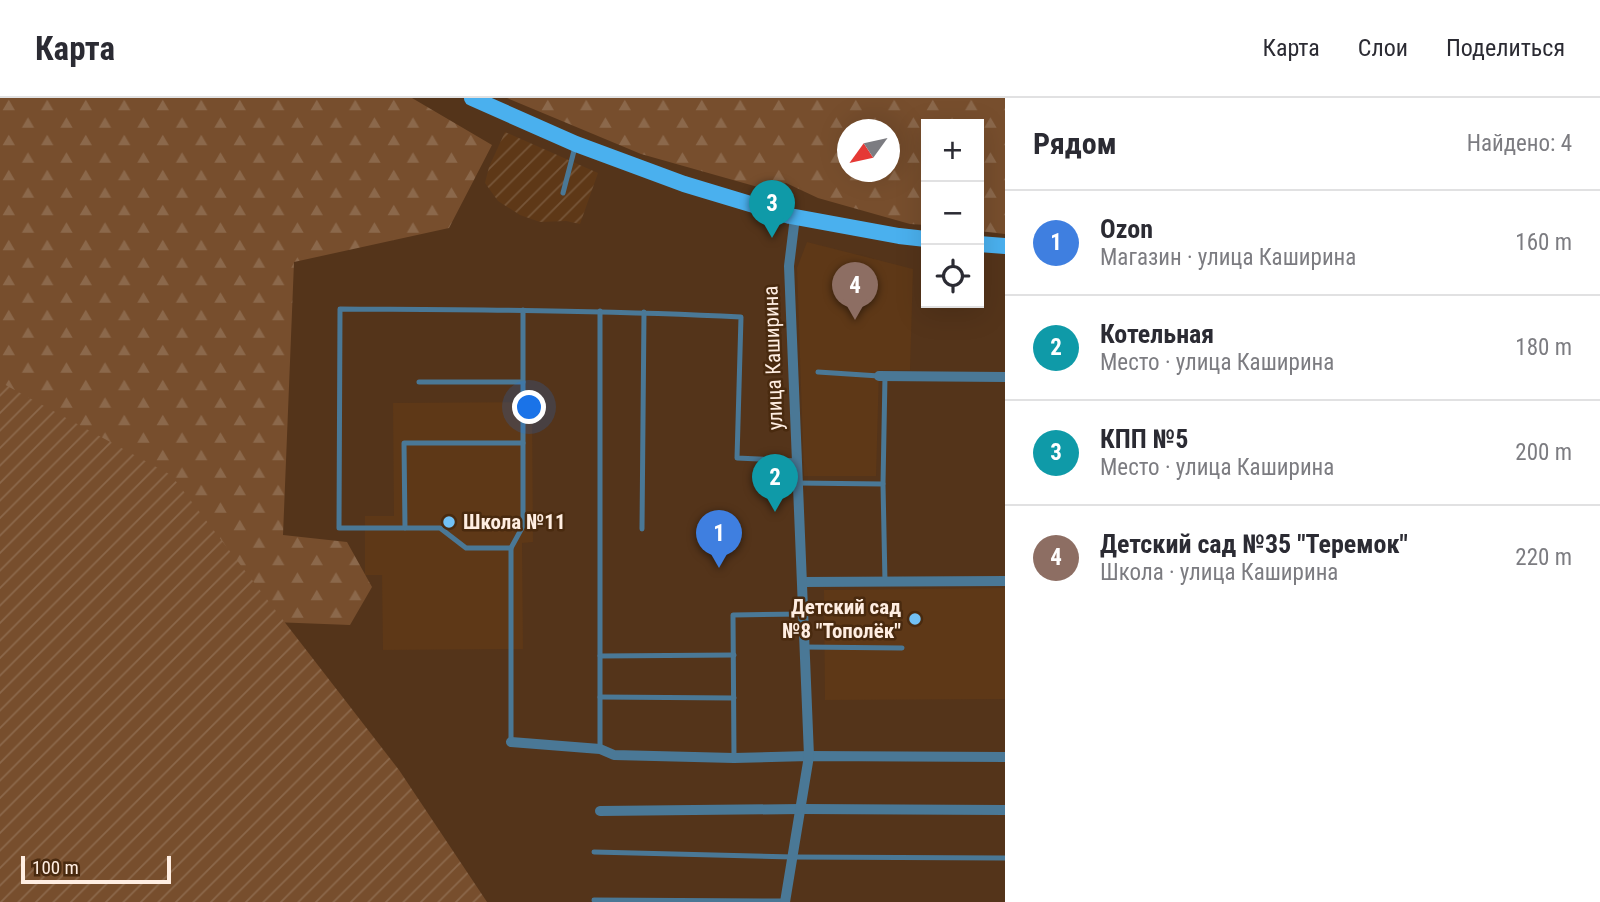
<!DOCTYPE html>
<html lang="ru">
<meta charset="utf-8">
<style>
:root{--surface:#fff;--page:#f7f7f7;--text:#2b2b33;--muted:#7c7c81;--line:#e1e1e2;--accent:#4b6e8a}
body{margin:0;font-family:"Roboto Condensed",sans-serif;background:var(--page);color:var(--text)}
.controls{position:absolute;right:21px;top:21px;display:grid;overflow:hidden;border-radius:0px;box-shadow:0 7px 28px #0002}
.controls button{width:63px;height:63px;display:grid;place-items:center;padding:0;border:0;border-bottom:2px solid var(--line);background:var(--surface);color:var(--text);font:35px sans-serif}
.compass{position:absolute;left:837px;top:21px;width:63px;height:63px;border-radius:50%;background:var(--surface);box-shadow:0 7px 28px #0002;rotate:237deg}
.scale{position:absolute;left:21px;bottom:18px;width:150px;box-sizing:border-box;padding-left:7px;border:4px solid #ffeee2;border-top:0;font-size:19px;line-height:24px;white-space:nowrap;color:#ffeee2;-webkit-text-stroke:5px #492a0f;paint-order:stroke}
.you{position:absolute;left:530px;top:310px;width:24px;height:24px;margin:-18px;border:5px solid #fff;border-radius:50%;background:#1a73e8;box-shadow:0 0 0 10px #1a73e833}
.badge{display:grid;place-items:center;width:46px;height:46px;border-radius:50%;background:var(--accent);color:#fff;font-size:23px;font-weight:700}
.pin{position:absolute;translate:-50% -58px;filter:drop-shadow(0 2px 4px #0008)}
.pin::after{content:'';position:absolute;top:37px;width:24px;height:21px;background:inherit;clip-path:polygon(0 0,100% 0,50% 100%)}
.list{margin:0;padding:0;list-style:none}
h2{display:flex;justify-content:space-between;align-items:center;height:91px;margin:0;padding:0 28px;font-size:30px}
h2 small{font-size:23px;font-weight:400;color:var(--muted)}
.list li{display:grid;grid-template-columns:46px 1fr auto;gap:21px;align-items:center;box-sizing:border-box;height:105px;padding:0 28px;border-top:2px solid var(--line)}
.list b{display:block;font-size:26px;white-space:nowrap}
.list p{margin:0;font-size:23px;white-space:nowrap;color:var(--muted)}
.list em{font-size:23px;font-style:normal;color:var(--muted)}
.icon{flex:none;width:38px;height:38px;fill:none;stroke:currentColor;stroke-width:2;stroke-linecap:round;stroke-linejoin:round}
.map{position:relative;flex:none;width:1005px;height:804px;overflow:hidden}
header{display:flex;align-items:center;gap:42px;box-sizing:border-box;height:98px;padding:0 35px;background:var(--surface);border-bottom:2px solid var(--line)}
header strong{font-size:33px}
nav{display:flex;gap:38px;margin-inline-start:auto;font-size:24px}
main{display:flex}
aside{flex:1;background:var(--surface)}
.map>svg:first-child{display:block}
.built{fill:#5e3817}
.industrial{fill:url(#industrial-furrows)}
.forest{fill:url(#forest-firs);fill-rule:evenodd}
.garden{fill:url(#garden-furrows)}
.lines{fill:none;stroke-linecap:round;stroke-linejoin:round}
.service{stroke:#4a7896;stroke-width:5}
.minor{stroke:#4a7896;stroke-width:10}
.primary{stroke:#4ab0ee;stroke-width:16}
.poi-dot{fill:#72c1f5;stroke:#492a0f;stroke-width:2.5}
.labels{text-anchor:middle;stroke-width:5;stroke-linejoin:round;paint-order:stroke}
.street-label{font-size:21px;fill:#ffeee2;stroke:#492a0f}
.poi-label{font-size:21px;font-weight:bold;fill:#ffeee2;stroke:#492a0f;text-anchor:start}
</style>
<header>
<strong>Карта</strong>
<nav><a>Карта</a><a>Слои</a><a>Поделиться</a></nav>
</header>
<main>
<div class="map">
<svg width="1005" height="804" viewBox="0 0 1005 804">
<defs>
<pattern id="industrial-furrows" width="10" height="10" patternUnits="userSpaceOnUse" patternTransform="scale(1.75)"><rect width="10" height="10" fill="#5e3817"/><path d="M-1 1l2-2M0 10L10 0M9 11l2-2" fill="none" stroke="#765538"/></pattern>
<pattern id="forest-firs" width="22" height="20" patternUnits="userSpaceOnUse" patternTransform="scale(1.75)"><rect width="22" height="20" fill="#774e2d"/><path d="M5 1l3.5 6h-7zM16 11l3.5 6h-7z" fill="#8b684b"/></pattern>
<pattern id="garden-furrows" width="10" height="10" patternUnits="userSpaceOnUse" patternTransform="scale(1.75)"><rect width="10" height="10" fill="#774e2d"/><path d="M-1 1l2-2M0 10L10 0M9 11l2-2" fill="none" stroke="#8b684b"/></pattern>
</defs>
<rect width="100%" height="100%" fill="#54341a"/>
<g class="built">
<polygon points="807,144 913,171 910,272 879,272 876,378 804,378 797,170"/>
<polygon points="532,304 533,444 522,445 523,551 383,552 382,477 365,477 365,418 394,418 393,305"/>
<polygon points="1005,490 1005,601 825,602 824,492"/>
</g>
<polygon class="industrial" points="505,34 598,75 580,126 566,123 540,124 520,117 498,103 485,85 489,69"/>
<g class="forest">
<polygon points="0,0 412,0 492,47 449,130 294,164 283,437 347,444 372,489 350,527 249,523 0,324"/>
<path d="M507 0H1005V136L979 133V26H926V127L910 126 818 100 786 85 765 91 641 56ZM848 32H890V74H848Z"/>
</g>
<polygon class="garden" points="0,284 171,377 399,672 487,804 0,804"/>
<g class="lines">
<g class="service">
<polyline points="563,95 575,49"/>
<polyline points="600,213 600,651"/>
<polyline points="818,274 879,278"/>
<polyline points="885,278 883,386 885,484"/>
<polyline points="419,284 523,284 523,212"/>
<polyline points="797,385 883,386"/>
<polyline points="405,430 404,345 523,345"/>
<polyline points="642,431 644,214"/>
<path d="M511 450H466L440 430H339L340 211C474 212 607 212 741 219L737 360 797 363"/>
<polyline points="804,549 902,550"/>
<polyline points="600,558 734,557"/>
<polyline points="600,599 734,600"/>
<polyline points="511,644 511,450 523,428 523,284"/>
<polyline points="734,660 733,517 803,516"/>
<polyline points="594,754 793,759 1005,760"/>
<polyline points="594,802 785,803"/>
</g>
<g class="minor">
<polyline points="879,278 1005,279"/>
<polyline points="802,484 1005,483"/>
<polyline points="511,644 600,651 614,657 734,660 809,658 1005,659"/>
<polyline points="600,713 801,711 1005,712"/>
<polyline points="785,804 809,658 789,168 795,119"/>
</g>
<g class="primary">
<polyline points="472,0 576,46 684,86 790,118 899,138 926,141"/>
<polyline points="979,146 1005,148"/>
</g>
</g>
<g class="poi-dot">
<circle cx="449" cy="424" r="7"/>
<circle cx="915" cy="521" r="7"/>
</g>
<g class="labels">
<g class="street-label">
<text transform="translate(773 260) rotate(-92)" y="7">улица Каширина</text>
</g>
<g class="poi-label">
<text x="463" y="431">Школа №11</text>
<text x="901" y="516" text-anchor="end">Детский сад<tspan x="901" dy="24">№8 "Тополёк"</tspan></text>
</g>
</g>
</svg>
<div class="controls">
<button>+</button>
<button>−</button>
<button><svg class="icon" aria-label="locate" viewBox="0 0 24 24"><circle cx="12" cy="12" r="6"/><path d="M12 2v4M12 18v4M2 12h4M18 12h4"/></svg></button>
</div>
<svg class="compass" viewBox="-18 -18 36 36"><path d="M0-13l5 13h-10z" fill="#e53935"/><path d="M0 13l5-13h-10z" fill="#7c7c81"/></svg>
<div class="scale">100 m</div>
<div class="you"></div>
<div class="pin badge" style="left:719px;top:470px;background:#3f7fe0">1</div>
<div class="pin badge" style="left:775px;top:414px;background:#0f9aa8">2</div>
<div class="pin badge" style="left:772px;top:140px;background:#0f9aa8">3</div>
<div class="pin badge" style="left:855px;top:222px;background:#8d6e63">4</div>
</div>
<aside>
<h2>Рядом<small>Найдено: 4</small></h2>
<ul class="list">
<li><span class="badge" style="background:#3f7fe0">1</span><div><b>Ozon</b><p>Магазин · улица Каширина</p></div><em>160 m</em></li>
<li><span class="badge" style="background:#0f9aa8">2</span><div><b>Котельная</b><p>Место · улица Каширина</p></div><em>180 m</em></li>
<li><span class="badge" style="background:#0f9aa8">3</span><div><b>КПП №5</b><p>Место · улица Каширина</p></div><em>200 m</em></li>
<li><span class="badge" style="background:#8d6e63">4</span><div><b>Детский сад №35 &quot;Теремок&quot;</b><p>Школа · улица Каширина</p></div><em>220 m</em></li>
</ul>
</aside>
</main>
